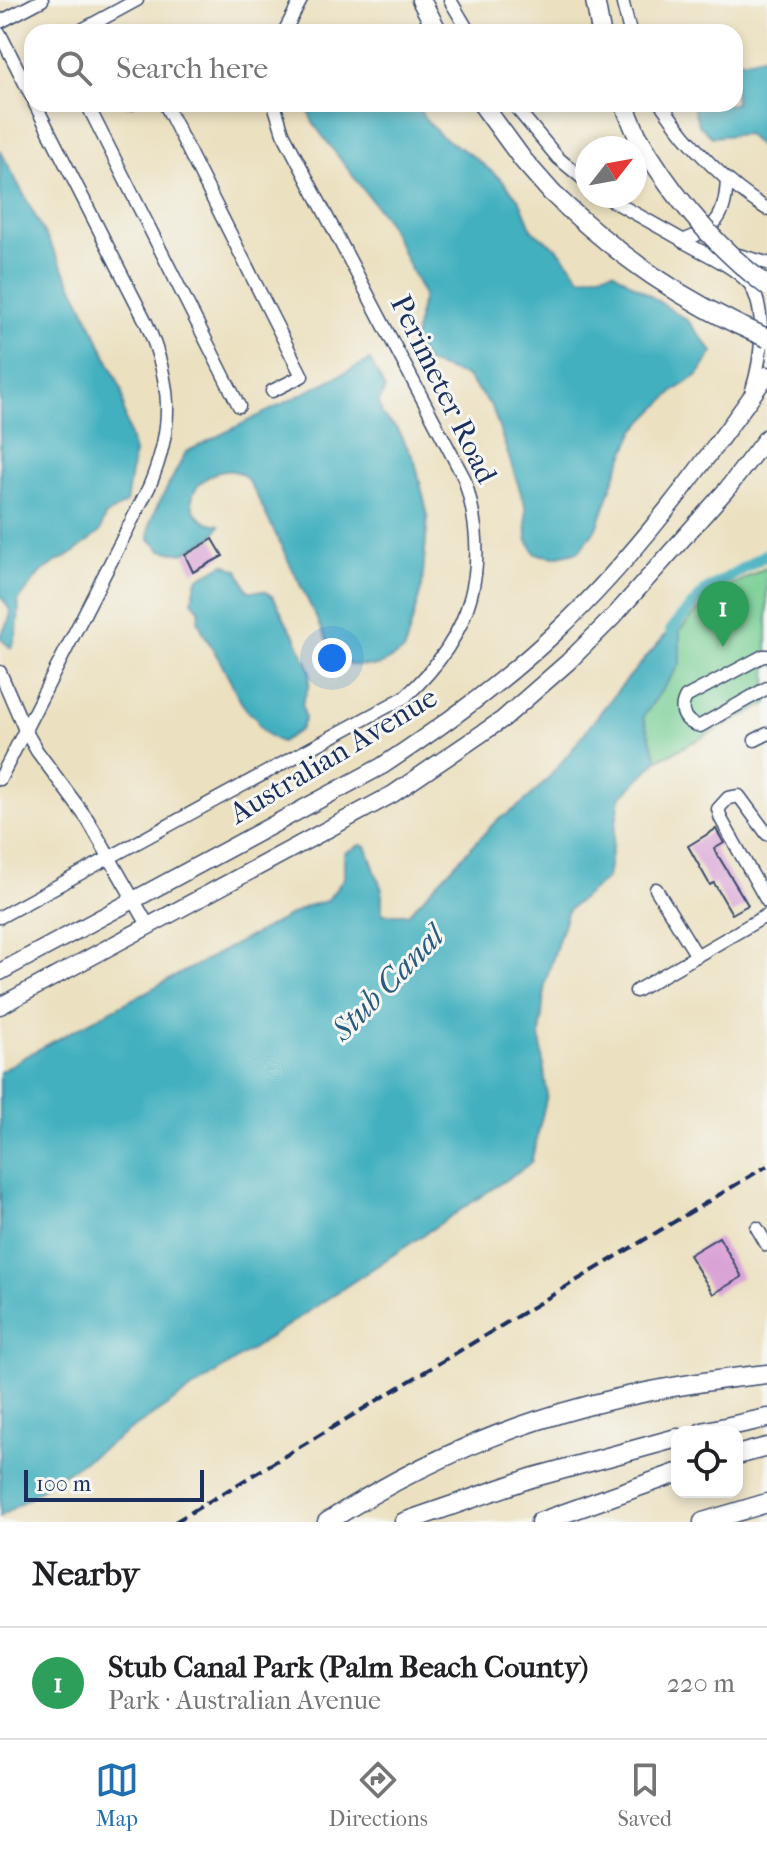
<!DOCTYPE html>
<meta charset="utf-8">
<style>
:root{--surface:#fff;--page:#f2f2f2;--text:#202124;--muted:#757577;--line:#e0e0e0;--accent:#1f6fb2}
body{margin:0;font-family:"IM FELL French Canon",serif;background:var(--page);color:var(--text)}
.controls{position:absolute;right:24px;bottom:24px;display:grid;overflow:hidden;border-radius:16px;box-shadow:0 4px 12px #0003}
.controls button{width:72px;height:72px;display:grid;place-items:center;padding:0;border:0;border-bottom:2px solid var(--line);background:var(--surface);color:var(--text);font:40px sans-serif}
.compass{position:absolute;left:575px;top:136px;width:72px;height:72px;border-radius:50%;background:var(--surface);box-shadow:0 4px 12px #0003;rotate:59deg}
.scale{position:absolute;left:24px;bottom:20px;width:180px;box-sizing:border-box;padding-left:8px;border:4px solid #1b2f5e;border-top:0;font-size:22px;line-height:28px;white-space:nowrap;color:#1b2f5e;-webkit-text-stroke:6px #f6f6f2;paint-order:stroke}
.you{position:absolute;left:332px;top:658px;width:28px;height:28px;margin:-20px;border:6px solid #fff;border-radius:50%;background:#1a73e8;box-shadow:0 0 0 12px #1a73e833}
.badge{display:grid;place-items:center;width:52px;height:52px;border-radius:50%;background:var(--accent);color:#fff;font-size:26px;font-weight:700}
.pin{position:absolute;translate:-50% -66px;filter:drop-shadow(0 2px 4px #0008)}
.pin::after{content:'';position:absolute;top:42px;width:28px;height:24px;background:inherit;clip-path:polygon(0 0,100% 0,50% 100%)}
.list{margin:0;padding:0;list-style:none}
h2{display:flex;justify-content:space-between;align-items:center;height:104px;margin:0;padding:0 32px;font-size:34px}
h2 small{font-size:26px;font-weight:400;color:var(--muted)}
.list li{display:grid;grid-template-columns:52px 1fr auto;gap:24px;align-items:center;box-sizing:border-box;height:112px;padding:0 32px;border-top:2px solid var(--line)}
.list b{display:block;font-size:30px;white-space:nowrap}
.list p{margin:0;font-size:26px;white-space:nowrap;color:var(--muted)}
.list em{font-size:26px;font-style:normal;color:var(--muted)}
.icon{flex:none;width:44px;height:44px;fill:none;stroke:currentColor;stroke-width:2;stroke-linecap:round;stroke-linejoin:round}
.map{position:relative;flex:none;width:767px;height:1522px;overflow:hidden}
.search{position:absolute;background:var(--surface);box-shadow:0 4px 12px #0003;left:24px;right:24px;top:24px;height:88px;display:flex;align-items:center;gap:20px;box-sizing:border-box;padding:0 28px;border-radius:24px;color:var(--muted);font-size:30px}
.sheet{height:216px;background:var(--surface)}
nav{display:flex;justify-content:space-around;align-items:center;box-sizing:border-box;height:112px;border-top:2px solid var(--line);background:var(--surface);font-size:22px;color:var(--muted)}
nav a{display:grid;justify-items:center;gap:4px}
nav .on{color:var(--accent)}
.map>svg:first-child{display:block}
.green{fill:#78cf94;stroke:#4a7f79;stroke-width:2}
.water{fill:#42b0bf;stroke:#2e708e;stroke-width:2}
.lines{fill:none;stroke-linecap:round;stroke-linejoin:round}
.canal{stroke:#42b0bf;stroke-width:12}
.building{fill:#d9a2d6}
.minor-casing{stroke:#3a4a6d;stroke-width:15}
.major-casing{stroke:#3a4a6d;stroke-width:19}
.highway-casing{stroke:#3a4a6d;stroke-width:21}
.minor{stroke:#fff;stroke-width:12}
.major{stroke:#fff;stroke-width:16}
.highway{stroke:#fff;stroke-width:18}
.rail{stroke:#1b2f5e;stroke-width:4;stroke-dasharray:12 6;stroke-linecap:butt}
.highway-bridge-casing{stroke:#3a4a6d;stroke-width:21;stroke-linecap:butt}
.highway-bridge{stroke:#fff;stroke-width:18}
.labels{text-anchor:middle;stroke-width:6;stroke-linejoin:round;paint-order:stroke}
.street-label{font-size:30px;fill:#1b2f5e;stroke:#f6f6f2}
.water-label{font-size:32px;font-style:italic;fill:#295c80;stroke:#f6f6f2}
</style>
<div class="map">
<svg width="767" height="1522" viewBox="0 0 767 1522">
<rect width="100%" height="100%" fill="#f6f6f2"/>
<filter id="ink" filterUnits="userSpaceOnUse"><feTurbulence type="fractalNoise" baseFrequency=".0125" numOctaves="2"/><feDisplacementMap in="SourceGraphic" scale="16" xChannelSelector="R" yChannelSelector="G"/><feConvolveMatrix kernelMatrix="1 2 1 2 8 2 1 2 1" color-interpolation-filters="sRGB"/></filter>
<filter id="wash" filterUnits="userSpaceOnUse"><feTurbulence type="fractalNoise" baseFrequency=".006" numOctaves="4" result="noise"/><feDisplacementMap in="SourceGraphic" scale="32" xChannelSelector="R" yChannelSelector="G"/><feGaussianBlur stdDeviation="1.8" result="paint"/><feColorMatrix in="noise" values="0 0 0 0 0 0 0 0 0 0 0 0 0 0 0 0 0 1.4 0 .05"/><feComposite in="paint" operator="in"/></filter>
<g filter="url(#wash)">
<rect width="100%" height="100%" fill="#ebe0bf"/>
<polygon class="green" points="767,567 767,704 658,760 643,717 680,664 680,630 713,595"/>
<g class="water">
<polygon points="767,55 767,154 746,134 712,137 699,125 692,104 735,104 735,56 742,61"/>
<polygon points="306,104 419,104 422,115 440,135 474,157 503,181 520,201 532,230 558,249 581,278 613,271 688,321 713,352 698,375 673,392 635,430 618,468 598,526 579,551 555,557 536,554 527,540 526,508 492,407 466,376 427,363 414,340 423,294 387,221 313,123"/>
<path d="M0 150 81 302 122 390 124 412 134 453 126 503 105 516 100 532 72 554 54 563 40 573 18 601C20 612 17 640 11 648L0 638C8 616 19 618 0 596Z"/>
<path d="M370 360 385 389 379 402 382 415 397 429 415 461 428 516 422 586 404 651 378 666 350 665 328 642 258 498C254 492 250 481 244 476 220 457 171 495 202 519 206 523 214 524 220 525L213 537 182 554 161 550 149 538 150 524 155 511 186 452Z"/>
<path d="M224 564 238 570 248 591H265L274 598 287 624 295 636 310 670 309 685 302 704 305 718 300 730 281 742C268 737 260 730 255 716L250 714 241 702 220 661 204 634 198 620 200 610 192 601 197 579Z"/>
<path d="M680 619V664L643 717 658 760 620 798 607 878 568 910 545 983 540 1035 547 1095 531 1163 0 1517V1072L24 1057 307 906 327 901 344 878V853L360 845 366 846 382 890V914H408L497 820C541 798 577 741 607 704 630 675 655 647 680 619Z"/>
</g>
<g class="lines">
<polyline class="canal" points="671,631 680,619 706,591 767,554"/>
</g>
<g id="blocks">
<g class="building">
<polygon points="213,539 223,556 193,572 185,555"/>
<polygon points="716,829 724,843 714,849 748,905 732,914 714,883 710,885 688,846"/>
<polygon points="719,1237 742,1277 713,1294 689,1255"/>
</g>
</g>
</g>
<g filter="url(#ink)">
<use href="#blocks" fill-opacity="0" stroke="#3a4a6d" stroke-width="2"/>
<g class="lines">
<g class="minor-casing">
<g id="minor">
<polyline points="450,0 469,32"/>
<polyline points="622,0 630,32"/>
<polyline points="0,22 42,0"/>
<polyline points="78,32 137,0"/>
<polyline points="284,32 301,0"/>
<polyline points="0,34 32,97"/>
<polyline points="87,104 239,406"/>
<polyline points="128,104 131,104"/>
<polyline points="165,104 302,376 272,391"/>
<polyline points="513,104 558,158 587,182"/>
<path d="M661 104C689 145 725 183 767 209"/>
<polyline points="604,196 686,242"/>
<path d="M682 241C704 253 732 265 750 284 767 312 762 358 752 390"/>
<path d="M682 241C717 228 725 218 727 180"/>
<polyline points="731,253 767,263"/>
<path d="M767 656H763L686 697C678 711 685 723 700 726L767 688"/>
<polyline points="0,672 25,730 37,751 88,820 148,925"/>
<polyline points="755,740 767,734"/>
<path d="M0 779 149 487C175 425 172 383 146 322L35 104"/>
<polyline points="767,834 739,796 728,798 718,809 721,819 767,901"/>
<polyline points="656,889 697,956"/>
<path d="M0 917 405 697C473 635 492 566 464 478L283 133 274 104"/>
<polyline points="636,991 767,915"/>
<polyline points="757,1228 767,1245"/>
</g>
</g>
<g class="major-casing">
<g id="major">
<path d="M0 972 382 766C443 726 502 683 555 633 636 557 702 465 767 375"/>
<polyline points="0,1006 393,794 503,719 568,662 614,616 727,489 767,437"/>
</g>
</g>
<g class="highway-casing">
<g id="highway">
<polyline points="421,0 438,32"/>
<polyline points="595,0 601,32"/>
<polyline points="482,104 523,160 552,193"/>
<polyline points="624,104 637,135"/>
<polyline points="702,1432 767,1418"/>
<polyline points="737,1455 767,1447"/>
<path d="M327 1522C468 1431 602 1391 767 1374"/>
<polyline points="404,1522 531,1478 677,1438"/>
<polyline points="540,1522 677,1473"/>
<polyline points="703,1522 767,1503"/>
</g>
</g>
<use href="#minor" class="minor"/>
<use href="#major" class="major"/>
<use href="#highway" class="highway"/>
<polyline class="rail" points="175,1522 767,1166"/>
<g class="highway-bridge-casing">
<g id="highway-bridge">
<path d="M637 135C671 194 713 245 767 286"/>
<path d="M552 193C618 256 683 302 767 338"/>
</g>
</g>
<use href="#highway-bridge" class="highway-bridge"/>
</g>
</g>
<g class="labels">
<g class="street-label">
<text transform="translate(444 389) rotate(64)" y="10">Perimeter Road</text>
<text transform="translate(333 755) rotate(-31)" y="10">Australian Avenue</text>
</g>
<g class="water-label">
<text transform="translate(387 983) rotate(-46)" y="11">Stub Canal</text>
</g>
</g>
</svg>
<div class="controls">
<button><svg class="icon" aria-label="locate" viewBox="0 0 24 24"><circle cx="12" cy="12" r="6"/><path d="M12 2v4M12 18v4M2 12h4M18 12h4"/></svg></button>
</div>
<svg class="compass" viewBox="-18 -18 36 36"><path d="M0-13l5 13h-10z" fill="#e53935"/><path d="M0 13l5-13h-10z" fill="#757577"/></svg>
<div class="scale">100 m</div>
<div class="you"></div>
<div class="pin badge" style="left:723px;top:647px;background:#2e9e5b">1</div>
<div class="search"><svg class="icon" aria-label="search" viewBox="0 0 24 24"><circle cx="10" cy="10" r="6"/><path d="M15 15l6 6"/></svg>Search here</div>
</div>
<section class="sheet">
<h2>Nearby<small></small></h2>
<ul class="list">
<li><span class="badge" style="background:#2e9e5b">1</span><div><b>Stub Canal Park (Palm Beach County)</b><p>Park · Australian Avenue</p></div><em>220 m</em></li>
</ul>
</section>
<nav>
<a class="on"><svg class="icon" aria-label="map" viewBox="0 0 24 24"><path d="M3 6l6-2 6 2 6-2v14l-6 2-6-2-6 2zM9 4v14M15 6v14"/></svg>Map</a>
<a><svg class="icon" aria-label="directions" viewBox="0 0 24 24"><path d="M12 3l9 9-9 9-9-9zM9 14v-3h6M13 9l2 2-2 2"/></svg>Directions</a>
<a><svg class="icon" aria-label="saved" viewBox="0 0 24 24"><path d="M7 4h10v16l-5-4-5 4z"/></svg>Saved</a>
</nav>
